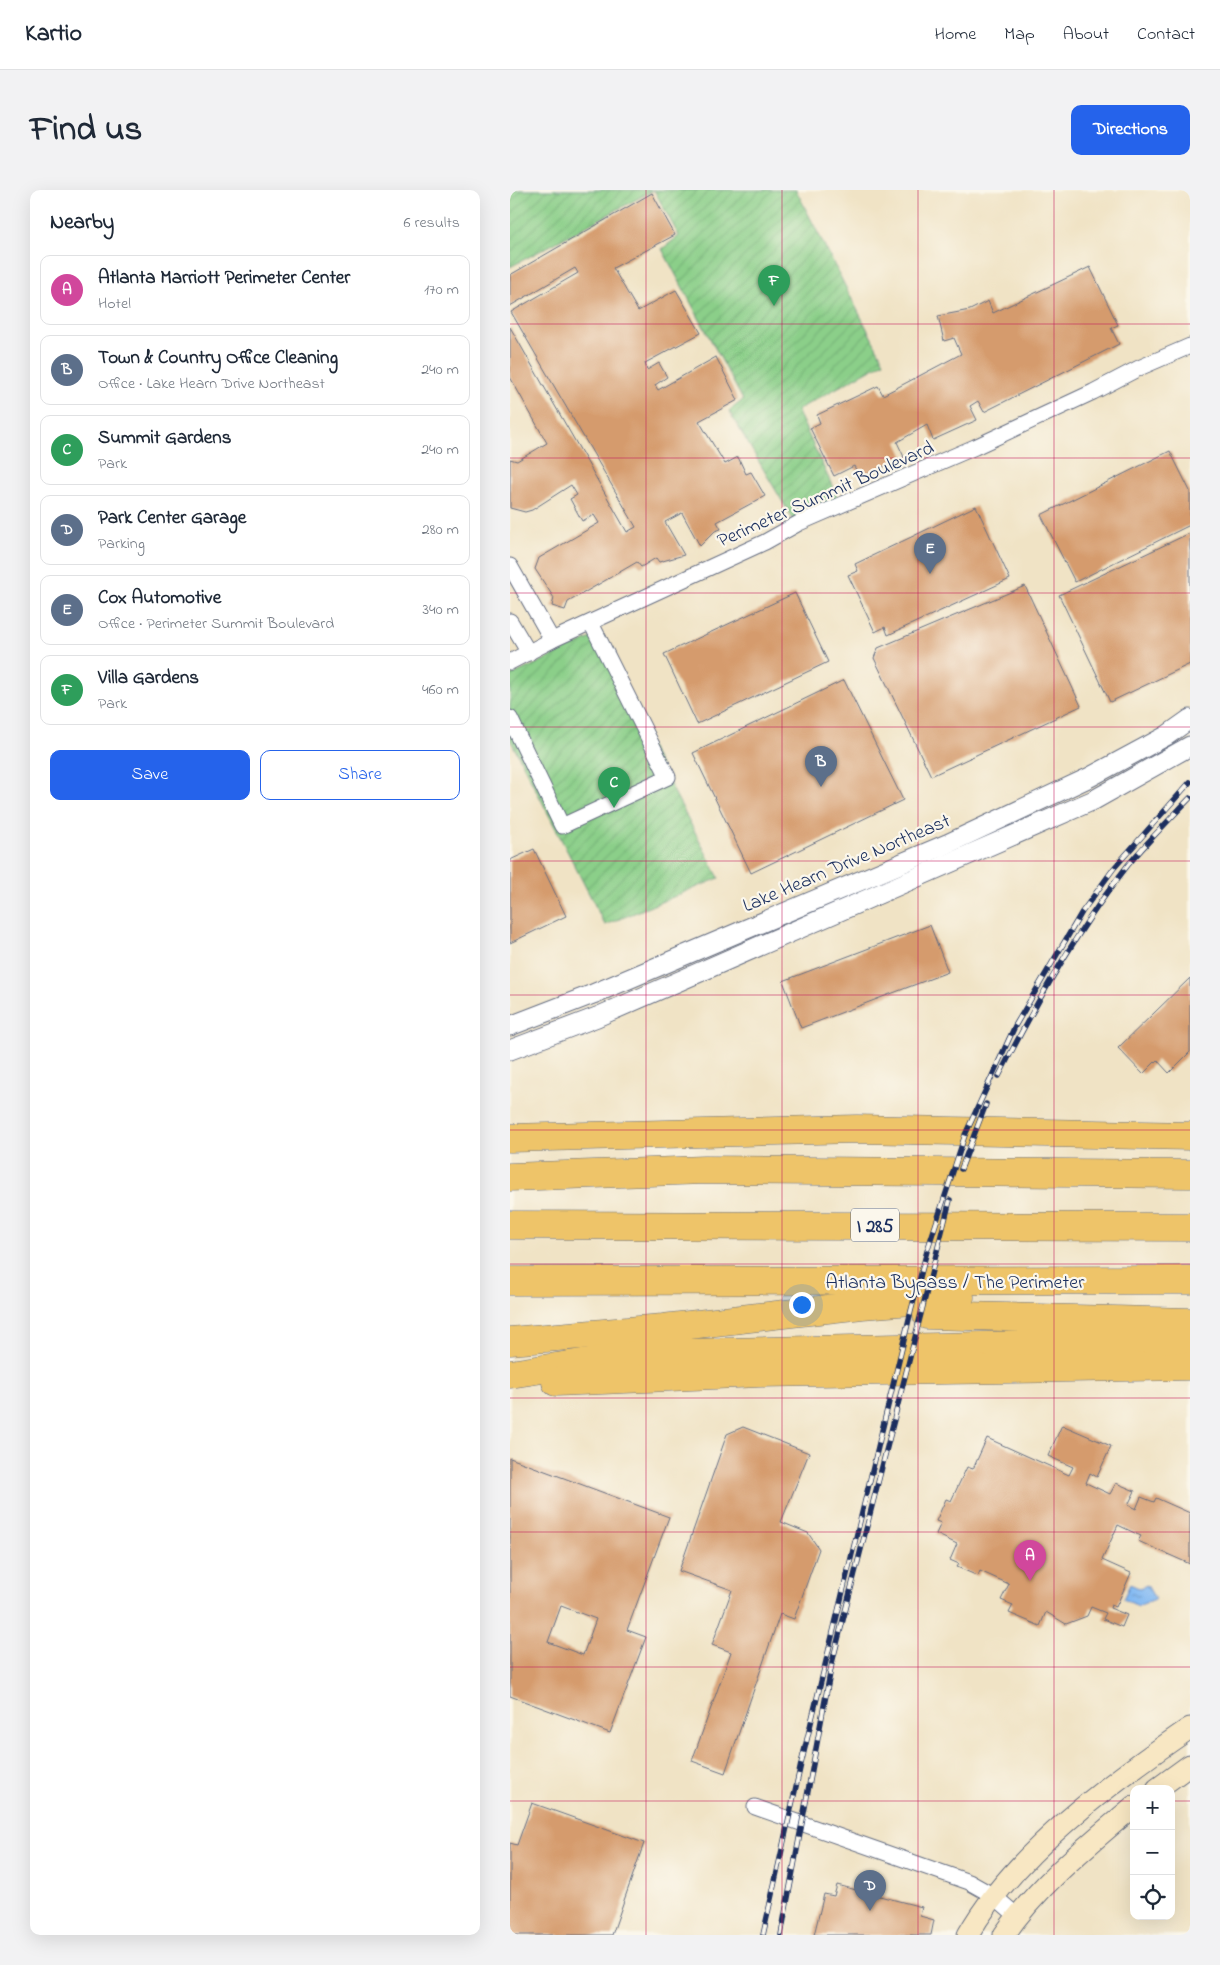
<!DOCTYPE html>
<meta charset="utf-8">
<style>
:root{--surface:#fff;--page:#f2f2f3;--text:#1f2937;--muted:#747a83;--line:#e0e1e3;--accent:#2563eb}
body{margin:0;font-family:"Indie Flower",sans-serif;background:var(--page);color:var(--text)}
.controls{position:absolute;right:15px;bottom:15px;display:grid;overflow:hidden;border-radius:10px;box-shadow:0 5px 20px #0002}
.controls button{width:45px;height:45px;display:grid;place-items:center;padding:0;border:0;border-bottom:1px solid var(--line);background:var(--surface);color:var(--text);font:25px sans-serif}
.you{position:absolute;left:291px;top:1114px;width:18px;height:18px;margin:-12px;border:4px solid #fff;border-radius:50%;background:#1a73e8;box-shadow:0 0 0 8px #1a73e833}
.badge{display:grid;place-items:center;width:32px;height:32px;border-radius:50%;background:var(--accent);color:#fff;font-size:16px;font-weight:700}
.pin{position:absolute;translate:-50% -41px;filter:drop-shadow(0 1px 2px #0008)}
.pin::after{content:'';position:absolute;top:26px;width:18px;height:15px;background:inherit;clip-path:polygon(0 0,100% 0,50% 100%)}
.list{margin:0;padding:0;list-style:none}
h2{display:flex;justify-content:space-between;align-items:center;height:65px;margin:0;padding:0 20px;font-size:21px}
h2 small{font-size:16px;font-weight:400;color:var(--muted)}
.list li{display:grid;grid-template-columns:32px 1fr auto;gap:15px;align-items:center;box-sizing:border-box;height:70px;margin:0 10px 10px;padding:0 10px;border:1px solid var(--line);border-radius:10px}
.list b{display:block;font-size:19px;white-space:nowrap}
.list p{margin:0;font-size:16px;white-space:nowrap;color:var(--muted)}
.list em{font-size:16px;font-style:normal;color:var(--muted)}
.actions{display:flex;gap:10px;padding:15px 20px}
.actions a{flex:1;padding:11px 0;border:1px solid var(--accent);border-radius:10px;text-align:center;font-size:18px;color:var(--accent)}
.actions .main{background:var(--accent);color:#fff}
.icon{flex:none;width:28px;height:28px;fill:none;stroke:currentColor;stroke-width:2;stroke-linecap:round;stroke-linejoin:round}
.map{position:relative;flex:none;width:680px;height:1745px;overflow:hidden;border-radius:10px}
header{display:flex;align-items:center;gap:30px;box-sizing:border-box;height:70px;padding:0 25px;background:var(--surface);border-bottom:1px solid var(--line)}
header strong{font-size:24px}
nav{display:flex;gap:28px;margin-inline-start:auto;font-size:18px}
.intro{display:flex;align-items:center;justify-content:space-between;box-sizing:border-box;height:120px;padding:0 30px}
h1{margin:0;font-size:35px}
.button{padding:12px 22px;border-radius:10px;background:var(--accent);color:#fff;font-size:18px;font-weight:700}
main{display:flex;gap:30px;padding:0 30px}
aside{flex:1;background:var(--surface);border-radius:10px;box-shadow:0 5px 20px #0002}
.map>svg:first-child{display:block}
.garden{fill:url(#garden-furrows);stroke:#537f74}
.water{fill:url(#water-ripples);stroke:#4f74a8}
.building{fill:#d59b6d;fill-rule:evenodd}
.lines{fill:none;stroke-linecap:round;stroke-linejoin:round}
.minor-casing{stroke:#666e82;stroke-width:17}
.tertiary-casing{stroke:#666e82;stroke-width:21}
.secondary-casing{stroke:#666e82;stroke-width:23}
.motorway-casing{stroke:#666e82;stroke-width:29}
.minor{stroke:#fff;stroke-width:15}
.tertiary{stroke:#fff;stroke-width:19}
.secondary{stroke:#f8e7c3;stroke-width:21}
.motorway{stroke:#eec469;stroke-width:28}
.rail-casing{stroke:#1b2f5e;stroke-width:5.5}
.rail{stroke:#fbf7ec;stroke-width:4;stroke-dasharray:11;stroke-linecap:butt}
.grid{fill:none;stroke:#c2185b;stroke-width:1;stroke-opacity:0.55}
.labels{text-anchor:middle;stroke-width:4.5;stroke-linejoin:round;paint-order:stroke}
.shield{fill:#fbf7ec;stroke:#5e6b89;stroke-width:1}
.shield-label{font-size:19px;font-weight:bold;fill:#1b2f5e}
.street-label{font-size:20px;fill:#1b2f5e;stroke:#fbf7ec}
</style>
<header>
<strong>Kartio</strong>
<nav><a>Home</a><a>Map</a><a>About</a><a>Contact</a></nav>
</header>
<div class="intro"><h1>Find us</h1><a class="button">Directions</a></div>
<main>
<aside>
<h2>Nearby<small>6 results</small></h2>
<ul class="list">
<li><span class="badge" style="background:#d1479c">A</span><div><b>Atlanta Marriott Perimeter Center</b><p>Hotel</p></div><em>170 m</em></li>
<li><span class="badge" style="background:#5c6f8a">B</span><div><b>Town &amp; Country Office Cleaning</b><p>Office · Lake Hearn Drive Northeast</p></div><em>240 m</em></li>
<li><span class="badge" style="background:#2e9e5b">C</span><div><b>Summit Gardens</b><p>Park</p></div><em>240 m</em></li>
<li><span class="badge" style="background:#5c6f8a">D</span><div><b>Park Center Garage</b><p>Parking</p></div><em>280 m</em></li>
<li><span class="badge" style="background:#5c6f8a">E</span><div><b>Cox Automotive</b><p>Office · Perimeter Summit Boulevard</p></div><em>340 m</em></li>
<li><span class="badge" style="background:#2e9e5b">F</span><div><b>Villa Gardens</b><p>Park</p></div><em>460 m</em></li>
</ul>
<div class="actions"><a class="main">Save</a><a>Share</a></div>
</aside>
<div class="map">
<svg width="680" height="1745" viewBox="0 0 680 1745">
<defs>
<pattern id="garden-furrows" width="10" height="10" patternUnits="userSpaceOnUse" patternTransform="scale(1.25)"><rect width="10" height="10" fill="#8bcf89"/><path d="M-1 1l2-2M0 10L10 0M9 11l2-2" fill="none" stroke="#77b279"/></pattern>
<pattern id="water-ripples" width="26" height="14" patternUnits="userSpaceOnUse" patternTransform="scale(1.25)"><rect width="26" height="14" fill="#83b9f2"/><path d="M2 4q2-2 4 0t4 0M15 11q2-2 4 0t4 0" fill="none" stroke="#6a97c7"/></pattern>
</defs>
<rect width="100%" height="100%" fill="#fbf7ec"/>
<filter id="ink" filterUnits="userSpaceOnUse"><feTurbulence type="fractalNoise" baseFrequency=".02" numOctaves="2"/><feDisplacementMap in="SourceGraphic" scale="10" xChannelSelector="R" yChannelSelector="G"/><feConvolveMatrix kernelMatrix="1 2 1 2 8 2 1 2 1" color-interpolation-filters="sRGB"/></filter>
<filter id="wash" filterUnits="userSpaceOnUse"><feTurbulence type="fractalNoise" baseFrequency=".0096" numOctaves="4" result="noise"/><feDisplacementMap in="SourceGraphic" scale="20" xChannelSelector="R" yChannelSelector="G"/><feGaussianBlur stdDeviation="1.12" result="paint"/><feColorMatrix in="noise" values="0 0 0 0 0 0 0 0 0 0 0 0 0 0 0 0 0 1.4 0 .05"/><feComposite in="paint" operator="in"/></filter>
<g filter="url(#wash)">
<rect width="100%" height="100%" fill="#f0e3c5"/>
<g class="garden">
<polygon points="0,0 144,0 0,77"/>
<polygon points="144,0 286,0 374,172 287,220 332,317 288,338 219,221 233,210 152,59 169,46"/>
<polygon points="83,447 209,688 95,735 0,549 0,486"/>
</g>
<polygon class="water" points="620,1394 629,1398 637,1395 645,1409 628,1416 613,1409"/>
<g id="blocks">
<g class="building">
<polygon points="142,3 165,45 103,78 128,121 166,100 191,143 135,173 137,180 149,173 157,187 145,195 148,200 206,167 228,210 189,231 215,274 228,267 236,284 241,282 255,306 207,332 211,339 205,341 190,356 172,323 155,332 174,365 149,372 146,368 131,377 127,372 58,412 55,420 42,416 44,408 25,379 29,368 89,333 84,325 72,331 60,309 67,305 61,295 22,320 15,322 0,318 0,269 7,271 37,253 0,187 0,137 117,342 126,337 1,122 68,83 65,78 0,116 0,85"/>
<polygon points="580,77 608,135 601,138 609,154 474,222 468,211 460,216 467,230 423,250 417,235 387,252 394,267 350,288 344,276 324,286 300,238 310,233 307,225 368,196 373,205 451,164 444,148 434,151 428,126 460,120 478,111 483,123"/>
<polygon points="660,261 680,301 680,335 565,392 531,325"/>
<polygon points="466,316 500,389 378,445 375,437 365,442 338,385 348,381 345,374"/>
<polygon points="680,343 680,474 600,512 549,405"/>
<polygon points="515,396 571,516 421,586 364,468 368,458"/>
<polygon points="285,403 318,472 187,534 154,464"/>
<polygon points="334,490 393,610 241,683 183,563"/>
<polygon points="24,659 56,726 0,753 0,670"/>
<polygon points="420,735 438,782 291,838 273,791"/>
<polygon points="680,788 680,862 659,883 647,870 633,884 608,858"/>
<polygon points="552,1235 601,1256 587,1287 580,1283 576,1293 600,1304 606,1293 625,1301 618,1315 626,1319 631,1307 644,1312 646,1308 680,1323 680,1374 628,1351 631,1346 608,1335 592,1370 621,1383 606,1417 601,1415 600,1418 617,1425 612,1437 593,1429 596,1423 581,1417 577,1426 556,1434 536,1422 530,1436 499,1423 503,1415 491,1410 499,1394 470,1381 468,1386 447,1377 449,1374 440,1370 447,1354 426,1344 431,1333 426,1331 436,1309 441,1311 457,1277 463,1279 477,1248 559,1285 563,1277 538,1266"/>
<polygon points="233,1237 299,1263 271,1332 298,1343 309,1359 284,1429 270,1424 215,1583 182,1571 221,1462 202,1455 222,1400 169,1381 217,1244"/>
<path d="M0 1268 159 1327 117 1440 136 1447 100 1543 0 1506ZM51 1416 86 1429 73 1465 38 1452Z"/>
<polygon points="22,1613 134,1653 102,1745 0,1745 0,1653 7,1655"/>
<polygon points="327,1695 412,1717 410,1726 424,1730 421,1745 304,1745 314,1704 324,1706"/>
</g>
</g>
</g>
<g filter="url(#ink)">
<use href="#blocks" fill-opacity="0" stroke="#666e82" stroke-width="1"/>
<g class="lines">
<g class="minor-casing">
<g id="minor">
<polyline points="0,376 42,450"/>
<polyline points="0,431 19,463"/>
<polyline points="0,472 42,450 255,352 289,333 465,257 583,202 629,178 680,156"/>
<polyline points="0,528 52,636 158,587 81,433"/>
<polyline points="245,1617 459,1692 484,1706 507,1726"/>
</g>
</g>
<g class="tertiary-casing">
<g id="tertiary">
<polyline points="0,836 83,804 437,654 580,587 656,546 680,529"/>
<polyline points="0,860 87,827 584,610 680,556"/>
</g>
</g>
<g class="secondary-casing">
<g id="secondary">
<polyline points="647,1599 680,1575"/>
<path d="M458 1745C504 1663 604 1590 680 1538"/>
<path d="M494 1745C528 1695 578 1655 624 1616"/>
</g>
</g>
<g class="motorway-casing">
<g id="motorway">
<polyline points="0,948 347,939 680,946"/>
<polyline points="0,987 195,980 680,984"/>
<polyline points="0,1035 680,1037"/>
<polyline points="0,1091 680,1090"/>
<polyline points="417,1125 680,1132"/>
<polyline points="0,1151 153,1138 352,1115 450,1107"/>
<polyline points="0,1184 131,1164 680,1151"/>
<polyline points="46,1192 249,1183 680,1176"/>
</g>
</g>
<use href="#minor" class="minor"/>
<use href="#tertiary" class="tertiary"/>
<use href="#secondary" class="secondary"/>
<use href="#motorway" class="motorway"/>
<g class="rail-casing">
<g id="rail">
<path d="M489 886C526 812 567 740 618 675 637 652 659 630 680 608"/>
<polyline points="451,979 476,914"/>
<polyline points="253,1745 291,1574 401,1121 417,1061 455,945 505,836 572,722 604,678 680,592"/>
<polyline points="271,1745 322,1473 440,1010"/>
</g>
</g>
<use href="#rail" class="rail"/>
</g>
</g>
<path class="grid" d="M136 0V1745M272 0V1745M408 0V1745M544 0V1745M0 134H680M0 268H680M0 403H680M0 537H680M0 671H680M0 805H680M0 940H680M0 1074H680M0 1208H680M0 1342H680M0 1477H680M0 1611H624M661 1611H680"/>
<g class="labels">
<rect class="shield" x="341" y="1018.5" width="48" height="33" rx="4"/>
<g class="shield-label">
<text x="365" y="1042">I 285</text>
</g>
<g class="street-label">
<text transform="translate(315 303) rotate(-24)" y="7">Perimeter Summit Boulevard</text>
<text transform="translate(336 672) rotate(-23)" y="7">Lake Hearn Drive Northeast</text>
<text x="445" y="1098">Atlanta Bypass / The Perimeter</text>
</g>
</g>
</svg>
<div class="controls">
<button>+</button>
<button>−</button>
<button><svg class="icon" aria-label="locate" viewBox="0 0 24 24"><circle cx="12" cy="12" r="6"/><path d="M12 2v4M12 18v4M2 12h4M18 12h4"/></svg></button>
</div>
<div class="you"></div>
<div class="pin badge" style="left:520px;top:1391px;background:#d1479c">A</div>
<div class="pin badge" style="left:311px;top:597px;background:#5c6f8a">B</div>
<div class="pin badge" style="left:104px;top:618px;background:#2e9e5b">C</div>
<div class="pin badge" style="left:360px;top:1721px;background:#5c6f8a">D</div>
<div class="pin badge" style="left:420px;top:384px;background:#5c6f8a">E</div>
<div class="pin badge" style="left:264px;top:116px;background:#2e9e5b">F</div>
</div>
</main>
